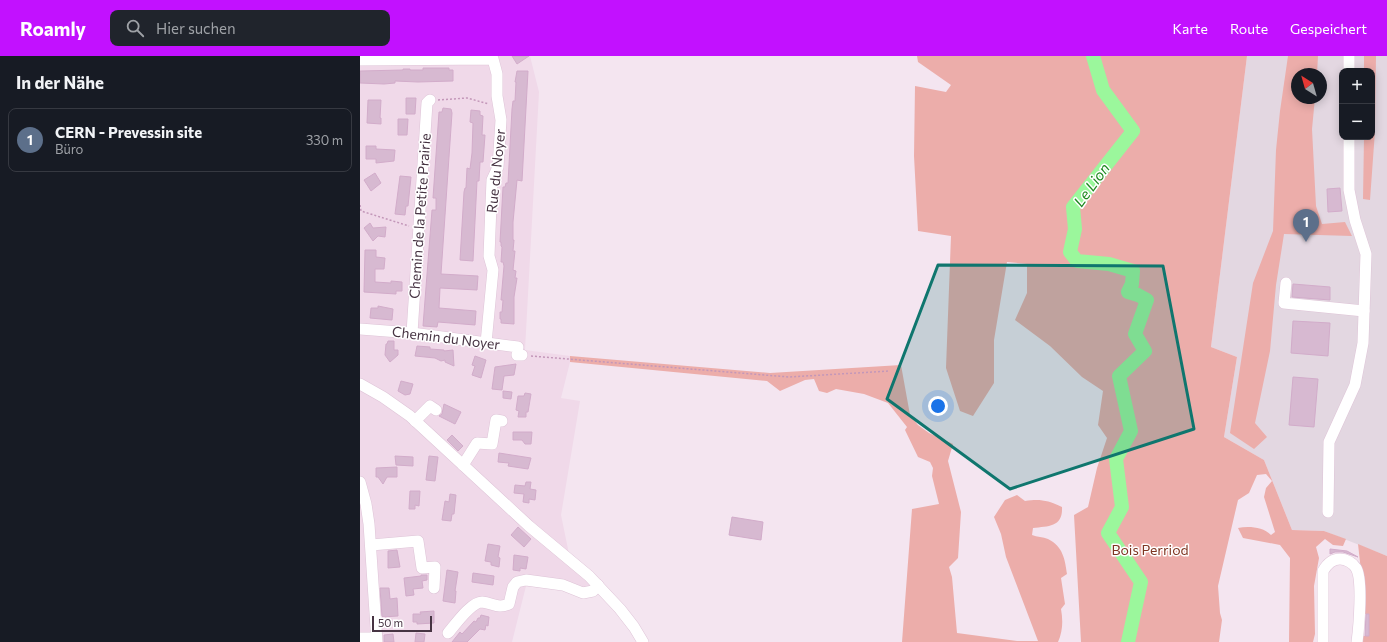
<!DOCTYPE html>
<html lang="de">
<meta charset="utf-8">
<style>
:root{--surface:#171b24;--page:#20242c;--text:#f1f3f6;--muted:#9ea1a6;--line:#363941;--accent:#c211ff}
body{margin:0;font-family:Commissioner,sans-serif;background:var(--page);color:var(--text)}
.controls{position:absolute;right:12px;top:12px;display:grid;overflow:hidden;border-radius:8px;box-shadow:0 2px 10px #0003}
.controls button{width:36px;height:36px;display:grid;place-items:center;padding:0;border:0;border-bottom:1px solid var(--line);background:var(--surface);color:var(--text);font:20px sans-serif}
.compass{position:absolute;left:931px;top:12px;width:36px;height:36px;border-radius:50%;background:var(--surface);box-shadow:0 2px 10px #0003;rotate:323deg}
.scale{position:absolute;left:12px;bottom:10px;width:60px;box-sizing:border-box;padding-left:4px;border:2px solid #473443;border-top:0;font-size:11px;line-height:14px;white-space:nowrap;color:#473443;-webkit-text-stroke:3px #fff;paint-order:stroke}
.you{position:absolute;left:578px;top:350px;width:14px;height:14px;margin:-10px;border:3px solid #fff;border-radius:50%;background:#1a73e8;box-shadow:0 0 0 6px #1a73e833}
.badge{display:grid;place-items:center;width:26px;height:26px;border-radius:50%;background:var(--accent);color:#fff;font-size:13px;font-weight:700}
.pin{position:absolute;translate:-50% -33px;filter:drop-shadow(0 1px 2px #0008)}
.pin::after{content:'';position:absolute;top:21px;width:14px;height:12px;background:inherit;clip-path:polygon(0 0,100% 0,50% 100%)}
.list{margin:0;padding:0;list-style:none}
h2{display:flex;justify-content:space-between;align-items:center;height:52px;margin:0;padding:0 16px;font-size:17px}
h2 small{font-size:13px;font-weight:400;color:var(--muted)}
.list li{display:grid;grid-template-columns:26px 1fr auto;gap:12px;align-items:center;box-sizing:border-box;height:64px;margin:0 8px 8px;padding:0 8px;border:1px solid var(--line);border-radius:8px}
.list b{display:block;font-size:15px;white-space:nowrap}
.list p{margin:0;font-size:13px;white-space:nowrap;color:var(--muted)}
.list em{font-size:13px;font-style:normal;color:var(--muted)}
.icon{flex:none;width:22px;height:22px;fill:none;stroke:currentColor;stroke-width:2;stroke-linecap:round;stroke-linejoin:round}
.map{position:relative;flex:none;width:1027px;height:586px;overflow:hidden}
header{display:flex;align-items:center;gap:24px;box-sizing:border-box;height:56px;padding:0 20px;background:var(--accent);color:#fff}
header strong{font-size:19px}
nav{display:flex;gap:22px;margin-inline-start:auto;font-size:14px}
.search{width:280px;height:36px;background:var(--page);display:flex;align-items:center;gap:10px;box-sizing:border-box;padding:0 14px;border-radius:8px;color:var(--muted);font-size:15px}
main{display:flex}
aside{flex:1;background:var(--surface)}
.map>svg:first-child{display:block}
.residential{fill:#f0d9e9}
.industrial{fill:#e3d7e1;fill-rule:evenodd}
.green{fill:#ecadaa}
.lines{fill:none;stroke-linecap:round;stroke-linejoin:round}
.river{stroke:#9bf79c;stroke-width:14}
.building{fill:#d7b9d1;stroke:#d2acca}
.minor-casing{stroke:#dec4d7;stroke-width:12}
.path{stroke:#c397b9;stroke-width:1.5;stroke-dasharray:2 2;stroke-linecap:butt}
.minor{stroke:#fff;stroke-width:11}
.marked{fill:#0f766e;fill-opacity:0.2;stroke:#0f766e;stroke-width:3;stroke-linejoin:round}
.labels{text-anchor:middle;stroke-width:3;stroke-linejoin:round;paint-order:stroke}
.street-label{font-size:14px;fill:#473443;stroke:#fff}
.park-label{font-size:14px;fill:#7e3622;stroke:#fff}
.water-label{font-size:15px;font-style:italic;fill:#1e8920;stroke:#fff}
</style>
<header>
<strong>Roamly</strong>
<div class="search"><svg class="icon" aria-label="search" viewBox="0 0 24 24"><circle cx="10" cy="10" r="6"/><path d="M15 15l6 6"/></svg>Hier suchen</div>
<nav><a>Karte</a><a>Route</a><a>Gespeichert</a></nav>
</header>
<main>
<aside>
<h2>In der Nähe<small></small></h2>
<ul class="list">
<li><span class="badge" style="background:#5c6f8a">1</span><div><b>CERN - Prevessin site</b><p>Büro</p></div><em>330 m</em></li>
</ul>
</aside>
<div class="map">
<svg width="1027" height="586" viewBox="0 0 1027 586">
<rect width="100%" height="100%" fill="#f4e5f0"/>
<polygon class="residential" points="0,0 170,0 179,36 165,294 210,300 210,306 201,342 220,345 201,459 209,498 243,529 201,534 166,530 152,586 0,586"/>
<path class="industrial" d="M887 0H1027V500L964 475 932 474 904 404 864 381 877 301 851 291ZM982 15H1012V81H982ZM937 18H961V42H937Z"/>
<g class="green">
<path d="M557 0H887L851 291 877 301 864 381 904 404 932 474 964 475 986 483 983 490 973 489 965 483 956 491 959 502 954 530 955 578 953 586H929L930 502 920 489 883 482 878 472C889 470 903 471 911 479L915 476 904 441 906 432 912 425 906 418 897 419 889 437 878 444 858 530 860 557 862 564 859 586H721L714 459 728 451 737 412 747 382 738 369 743 335 722 321 690 290 655 264 667 237V208L647 206 634 284V327L613 360 600 355 586 312 591 180 558 175 554 100 555 30 586 36 591 29 558 6Z"/>
<polygon points="928,0 958,0 957,18 937,18 937,42 955,42 952,73 956,150 962,168 985,166 992,180 924,178 916,229 910,295 895,367 907,381 894,393 870,377 893,227 913,175 916,94 920,55"/>
<polygon points="1004,0 1016,0 1015,75 1010,144 1003,143 1004,81 1012,81 1012,15 1004,15"/>
<path d="M210 300 410 317 541 309 550 359 558 369 569 377 593 388 588 405 601 456 598 502 589 511 592 521 597 577 657 585H678L646 501 641 478 634 461 645 444 657 439 665 445C680 443 687 444 702 451 703 471 689 470 673 472L672 479C677 481 683 481 688 483 703 490 705 504 707 518L701 522 705 548 701 553C703 564 703 575 698 586H542L552 453 579 448 572 420 573 412 570 406 558 401 545 374 547 371 528 347 504 338 476 333 467 337 459 335 454 323 445 324 420 335 407 325 210 306Z"/>
<polygon points="998,488 1027,500 1027,586 1001,586 1001,580 1009,580 1009,558 1000,558 1002,524"/>
</g>
<g class="lines">
<polyline class="river" points="733,0 743,34 773,75 713,151 715,173 710,196 717,205 749,208 773,215 772,228 768,236 778,239 787,244 775,278 785,295 759,320 771,375 756,403 762,451 748,477 781,526 768,586"/>
</g>
<g class="building">
<polygon points="152,0 169,0 157,8"/>
<polygon points="63,12 89,12 89,14 93,14 93,25 58,26 35,25 35,27 24,28 0,27 0,15 43,14 43,13 50,13 50,14 63,14"/>
<polygon points="157,15 168,15 162,125 157,124 153,166 153,184 154,184 153,195 155,195 153,214 156,215 155,222 157,222 154,241 154,268 141,267 141,263 140,263 140,256 142,256 143,244 141,244 144,210 143,206 141,206 142,191 141,190 141,186 140,186 143,131 145,131 146,127 148,127 152,53 153,45 155,45 156,26 155,26"/>
<polygon points="46,42 56,42 55,58 46,58"/>
<polygon points="8,44 21,44 20,62 21,62 21,68 7,67"/>
<polygon points="83,52 91,53 92,57 81,218 118,220 117,234 80,232 79,252 116,255 115,269 78,266 77,271 63,270 72,154 76,154 76,142 73,142 79,56 82,56"/>
<polygon points="111,54 120,55 120,59 123,60 122,79 125,79 123,106 120,106 119,125 117,125 113,205 100,204 104,136 105,132 106,132 107,112 110,113 112,97 113,67 110,66"/>
<polygon points="38,63 48,63 47,79 38,79"/>
<polygon points="6,90 16,90 16,93 35,94 34,105 16,107 16,103 6,103"/>
<polygon points="15,117 21,127 11,135 4,124"/>
<polygon points="40,120 51,121 48,150 46,150 45,159 35,158"/>
<polygon points="980,132 982,155 968,156 967,133"/>
<polygon points="10,167 13,172 26,171 25,181 18,180 13,185 4,172"/>
<polygon points="5,194 16,194 16,201 25,202 24,213 15,213 15,226 31,227 31,225 42,226 42,235 36,235 36,238 4,236"/>
<polygon points="933,228 970,231 970,244 932,241"/>
<polygon points="18,250 33,253 32,264 10,262 11,252 18,252"/>
<polygon points="933,265 970,267 968,300 931,297"/>
<polygon points="28,285 34,285 34,294 38,294 38,299 30,306 25,299 26,288 27,288"/>
<polygon points="57,290 70,291 70,293 84,294 84,295 93,294 94,310 85,306 85,304 81,305 75,302 55,300"/>
<polygon points="115,300 126,304 121,322 112,319 115,310 112,309"/>
<polygon points="156,308 154,319 144,320 142,334 132,333 135,311"/>
<polygon points="933,321 958,323 954,371 929,369"/>
<polygon points="41,325 53,328 50,338 45,339 38,335"/>
<polygon points="143,335 152,336 151,343 143,342"/>
<polygon points="165,337 171,338 168,356 166,356 166,361 158,361 159,355 156,354 158,340 164,340"/>
<polygon points="84,348 101,356 95,368 79,360 82,358"/>
<polygon points="153,376 172,376 171,388 165,388 162,384 153,384"/>
<polygon points="92,379 103,390 98,395 87,384"/>
<polygon points="139,397 171,402 168,413 148,410 149,407 138,406"/>
<polygon points="35,400 53,401 53,410 36,409"/>
<polygon points="69,400 78,401 75,425 66,424"/>
<polygon points="37,411 37,421 27,421 23,428 18,421 16,421 16,412"/>
<polygon points="166,426 171,426 170,433 176,434 175,444 169,443 169,447 163,446 164,438 154,437 155,429 165,430"/>
<polygon points="50,435 60,435 59,450 55,449 55,453 49,453"/>
<polygon points="90,438 96,439 94,458 92,458 91,465 82,464 85,445 89,446"/>
<polygon points="372,461 403,466 401,484 369,479"/>
<polygon points="158,471 171,483 164,491 151,479"/>
<polygon points="128,488 140,490 138,501 140,502 139,511 131,509 131,506 125,505"/>
<polygon points="970,493 987,495 998,501 983,496 975,496 970,498"/>
<polygon points="37,494 40,511 28,512 28,495"/>
<polygon points="154,499 168,501 166,513 160,512 160,515 153,514"/>
<polygon points="87,514 98,516 95,535 96,535 95,547 83,545"/>
<polygon points="113,517 134,520 133,529 112,526"/>
<polygon points="61,519 67,519 67,524 62,525 63,532 53,533 54,539 46,540 44,522 61,520"/>
<polygon points="20,532 29,532 30,543 37,542 38,560 22,561"/>
<polygon points="74,555 74,567 57,568 57,566 53,566 53,558 61,558 60,556"/>
<polygon points="1006,558 1009,558 1009,580 1005,580"/>
<polygon points="121,559 129,561 128,570 126,569 125,574 120,573 107,586 92,586 100,576 102,578 114,565 116,566 118,562 120,562"/>
<polygon points="56,577 65,578 64,586 55,586"/>
<polygon points="33,578 34,586 24,586 24,579"/>
</g>
<g class="lines">
<g class="minor-casing">
<g id="minor">
<polyline points="0,4 133,3 137,18 137,40 141,64 138,111 132,124 129,200 133,214 126,287"/>
<polyline points="989,15 989,0"/>
<polyline points="926,227 924,247 1004,255"/>
<polyline points="0,273 52,277 158,291 157,299 162,299"/>
<polyline points="52,277 67,47 70,44"/>
<polyline points="0,328 23,341 50,360 169,470 229,520 260,553 274,571 283,586"/>
<polyline points="55,365 70,350 76,354"/>
<polyline points="103,409 117,387 132,388 136,364 142,365"/>
<polyline points="0,426 6,448 9,468 17,586"/>
<polyline points="968,456 969,386 995,329 1003,287 1006,198 995,164 989,134 989,81"/>
<polyline points="11,489 58,485 62,512 75,511 74,532"/>
<path d="M88 577C95 569 111 546 122 546 133 547 138 553 149 548L153 531 157 526 166 524 203 529 223 537 233 535 238 529"/>
<polyline points="0,582 16,582"/>
<path d="M963 586V515C967 508 972 503 980 503 986 503 993 507 996 512 1003 523 999 571 997 586"/>
</g>
</g>
<g class="path">
<polyline points="78,44 107,42 129,48"/>
<polyline points="0,149 1,155 49,170"/>
<polyline points="171,300 429,321 530,315"/>
</g>
<use href="#minor" class="minor"/>
</g>
<path class="marked" d="M578 209 803 210 834 373 650 433 527 343Z"/>
<g class="labels">
<g class="street-label">
<text transform="translate(136 115) rotate(-84)" y="5">Rue du Noyer</text>
<text transform="translate(60 160) rotate(-86)" y="5">Chemin de la Petite Prairie</text>
<text transform="translate(86 282) rotate(7)" y="5">Chemin du Noyer</text>
</g>
<g class="park-label">
<text x="790" y="499">Bois Perriod</text>
</g>
<g class="water-label">
<text transform="translate(732 129) rotate(-54)" y="5">Le Lion</text>
</g>
</g>
</svg>
<div class="controls">
<button>+</button>
<button>−</button>
</div>
<svg class="compass" viewBox="-18 -18 36 36"><path d="M0-13l5 13h-10z" fill="#e53935"/><path d="M0 13l5-13h-10z" fill="#9ea1a6"/></svg>
<div class="scale">50 m</div>
<div class="you"></div>
<div class="pin badge" style="left:946px;top:186px;background:#5c6f8a">1</div>
</div>
</main>
